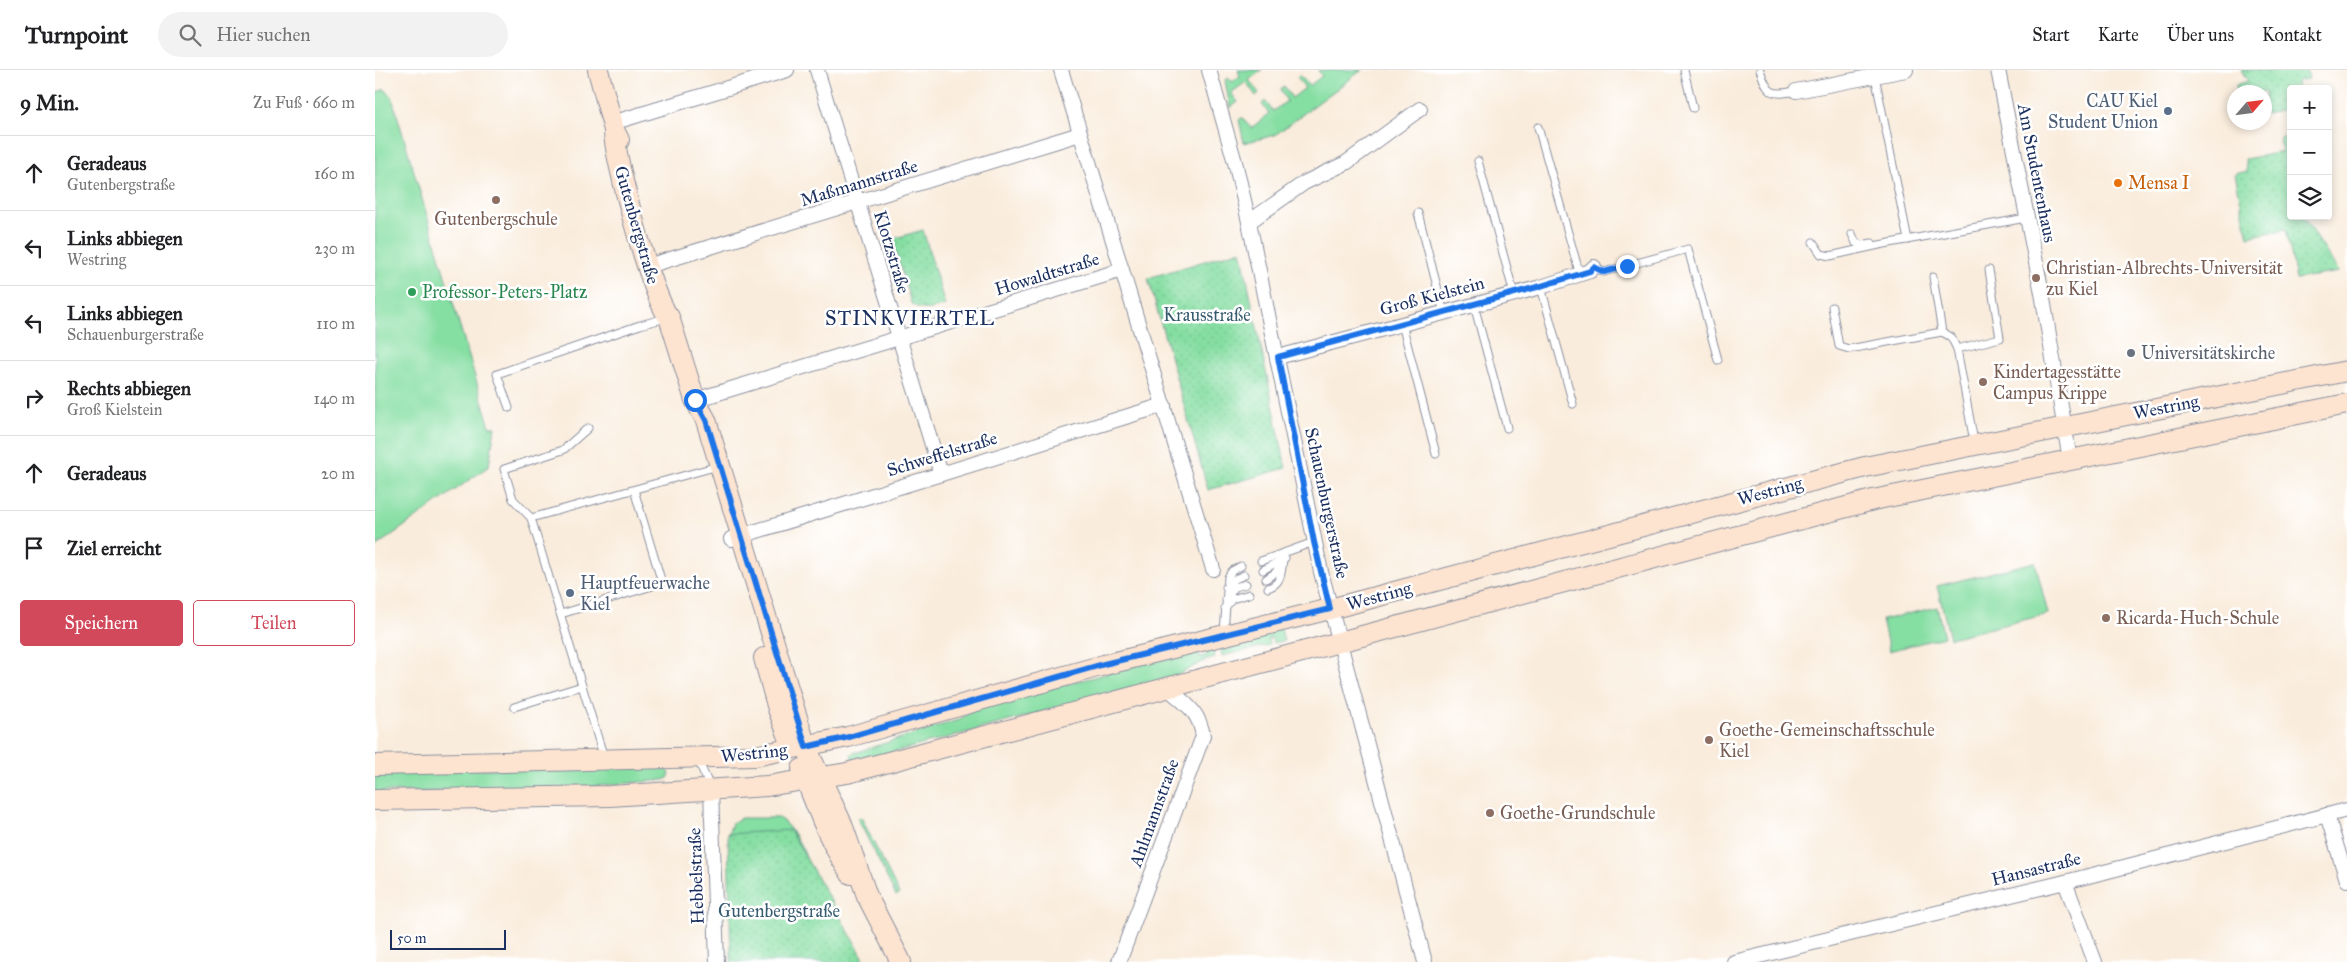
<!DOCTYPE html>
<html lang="de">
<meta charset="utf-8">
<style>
:root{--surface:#fff;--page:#f2f2f2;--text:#202124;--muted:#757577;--line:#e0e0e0;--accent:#d1495b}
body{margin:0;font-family:"IM FELL Great Primer",serif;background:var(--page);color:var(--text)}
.controls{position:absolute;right:15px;top:15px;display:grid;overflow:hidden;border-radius:5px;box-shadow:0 2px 8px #0003}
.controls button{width:45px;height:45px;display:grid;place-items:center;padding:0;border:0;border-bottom:1px solid var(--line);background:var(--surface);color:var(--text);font:25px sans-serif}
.compass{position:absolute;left:1852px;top:15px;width:45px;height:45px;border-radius:50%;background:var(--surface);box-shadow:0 2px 8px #0003;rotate:62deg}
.scale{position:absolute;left:15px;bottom:12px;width:116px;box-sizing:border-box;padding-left:5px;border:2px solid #1b2f5e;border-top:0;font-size:14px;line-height:18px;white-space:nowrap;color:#1b2f5e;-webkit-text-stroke:4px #fff;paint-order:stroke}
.stop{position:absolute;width:15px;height:15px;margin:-11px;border:4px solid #1a73e8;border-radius:50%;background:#fff}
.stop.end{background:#1a73e8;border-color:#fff;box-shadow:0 1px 5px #0008}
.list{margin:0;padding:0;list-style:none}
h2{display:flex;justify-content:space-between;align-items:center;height:65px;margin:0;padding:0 20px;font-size:21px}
h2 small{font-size:16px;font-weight:400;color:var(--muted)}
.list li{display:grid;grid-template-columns:32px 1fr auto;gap:15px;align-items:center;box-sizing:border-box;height:75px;padding:0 20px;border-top:1px solid var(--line)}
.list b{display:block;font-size:19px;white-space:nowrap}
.list p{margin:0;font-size:16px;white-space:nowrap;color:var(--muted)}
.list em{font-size:16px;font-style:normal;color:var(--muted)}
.actions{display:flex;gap:10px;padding:15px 20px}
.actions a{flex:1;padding:11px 0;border:1px solid var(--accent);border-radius:5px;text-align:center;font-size:18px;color:var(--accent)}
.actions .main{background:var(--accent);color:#fff}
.icon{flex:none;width:28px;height:28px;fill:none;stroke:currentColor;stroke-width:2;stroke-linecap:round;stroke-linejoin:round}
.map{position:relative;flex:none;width:1972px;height:892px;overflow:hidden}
header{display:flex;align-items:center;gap:30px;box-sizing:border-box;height:70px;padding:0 25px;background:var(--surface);border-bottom:1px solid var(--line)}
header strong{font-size:24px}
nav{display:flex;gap:28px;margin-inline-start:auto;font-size:18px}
.search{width:350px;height:45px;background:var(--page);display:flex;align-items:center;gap:12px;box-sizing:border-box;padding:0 18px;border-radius:28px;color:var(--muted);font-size:19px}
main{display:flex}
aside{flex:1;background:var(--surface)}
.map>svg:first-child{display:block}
.grass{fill:#85dea2;stroke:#508680}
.park{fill:url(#park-dots);stroke:#508680}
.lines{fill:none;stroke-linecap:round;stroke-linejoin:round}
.lane-casing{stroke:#8a8e9d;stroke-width:9}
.street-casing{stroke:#8a8e9d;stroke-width:16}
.secondary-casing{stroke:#8a8e9d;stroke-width:22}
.lane{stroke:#fff;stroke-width:7}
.street{stroke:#fff;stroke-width:14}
.secondary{stroke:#fde4d1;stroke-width:20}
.route{stroke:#1a73e8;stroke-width:6}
.service-dot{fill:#5c6f8a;stroke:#fff;stroke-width:2}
.food-dot{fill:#e8710a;stroke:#fff;stroke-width:2}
.education-dot{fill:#8d6e63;stroke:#fff;stroke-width:2}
.leisure-dot{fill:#2e9e5b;stroke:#fff;stroke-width:2}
.worship-dot{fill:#6b7280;stroke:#fff;stroke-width:2}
.labels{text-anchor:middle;stroke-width:5;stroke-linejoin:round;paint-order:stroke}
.service-label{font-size:18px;fill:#4e5e75;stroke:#fff;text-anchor:end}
.street-label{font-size:18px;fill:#1b2f5e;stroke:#fff}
.food-label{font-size:18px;fill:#c56008;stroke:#fff;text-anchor:start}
.education-label{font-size:18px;fill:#785e54;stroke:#fff;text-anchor:start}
.leisure-label{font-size:18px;fill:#27864d;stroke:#fff;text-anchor:start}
.park-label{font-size:18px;fill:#365b6f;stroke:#fff}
.worship-label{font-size:18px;fill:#5b616d;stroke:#fff;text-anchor:start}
.quarter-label{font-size:20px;letter-spacing:1px;fill:#1b2f5e;stroke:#fff}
</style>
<header>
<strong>Turnpoint</strong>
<div class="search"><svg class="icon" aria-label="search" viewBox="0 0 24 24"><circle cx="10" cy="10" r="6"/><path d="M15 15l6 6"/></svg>Hier suchen</div>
<nav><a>Start</a><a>Karte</a><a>Über uns</a><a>Kontakt</a></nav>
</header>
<main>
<aside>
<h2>9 Min.<small>Zu Fuß · 660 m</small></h2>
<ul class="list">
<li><svg class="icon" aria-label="ahead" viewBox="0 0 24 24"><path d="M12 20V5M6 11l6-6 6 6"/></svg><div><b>Geradeaus</b><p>Gutenbergstraße</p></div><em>160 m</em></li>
<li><svg class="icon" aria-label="left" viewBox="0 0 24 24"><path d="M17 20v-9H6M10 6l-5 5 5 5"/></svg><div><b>Links abbiegen</b><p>Westring</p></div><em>230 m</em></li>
<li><svg class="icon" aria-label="left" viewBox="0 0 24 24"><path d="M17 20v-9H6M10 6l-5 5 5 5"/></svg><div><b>Links abbiegen</b><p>Schauenburgerstraße</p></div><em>110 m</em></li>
<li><svg class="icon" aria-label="right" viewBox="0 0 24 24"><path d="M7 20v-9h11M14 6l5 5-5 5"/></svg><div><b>Rechts abbiegen</b><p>Groß Kielstein</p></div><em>140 m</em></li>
<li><svg class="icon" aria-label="ahead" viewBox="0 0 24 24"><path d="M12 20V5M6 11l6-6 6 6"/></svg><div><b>Geradeaus</b></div><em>20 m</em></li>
<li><svg class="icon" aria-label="arrive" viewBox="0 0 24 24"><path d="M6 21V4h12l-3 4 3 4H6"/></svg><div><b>Ziel erreicht</b></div></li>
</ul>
<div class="actions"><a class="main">Speichern</a><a>Teilen</a></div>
</aside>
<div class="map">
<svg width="1972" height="892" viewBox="0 0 1972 892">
<defs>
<pattern id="park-dots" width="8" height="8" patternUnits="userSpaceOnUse" patternTransform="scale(1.25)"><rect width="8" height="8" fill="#85dea2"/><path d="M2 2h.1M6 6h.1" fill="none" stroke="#72bf8e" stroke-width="1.8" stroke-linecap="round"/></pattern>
</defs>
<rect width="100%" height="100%" fill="#fff"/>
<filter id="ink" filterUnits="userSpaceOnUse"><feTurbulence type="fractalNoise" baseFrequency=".02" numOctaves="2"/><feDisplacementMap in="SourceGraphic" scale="10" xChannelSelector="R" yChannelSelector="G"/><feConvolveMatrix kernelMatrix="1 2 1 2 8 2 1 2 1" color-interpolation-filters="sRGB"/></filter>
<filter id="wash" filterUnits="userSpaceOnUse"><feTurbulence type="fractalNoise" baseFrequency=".0096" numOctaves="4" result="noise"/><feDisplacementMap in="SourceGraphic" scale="20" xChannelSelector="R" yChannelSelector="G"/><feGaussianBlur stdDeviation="1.12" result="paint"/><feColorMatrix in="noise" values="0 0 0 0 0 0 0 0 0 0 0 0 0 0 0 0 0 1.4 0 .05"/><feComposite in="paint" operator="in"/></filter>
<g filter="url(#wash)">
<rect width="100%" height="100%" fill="#f9ecdc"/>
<g class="grass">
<polygon points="863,0 887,0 874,10 884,23 881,26 871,12 856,23 863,32 855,38 850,10 854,8 857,12 865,6"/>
<polygon points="943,0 987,0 900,65 869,73 864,50 867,47 876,58 894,44 887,34 890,31 898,41 912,31 905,20 909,16 917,28 930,18 922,7 925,5 934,16 947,6"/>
<polygon points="10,19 17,28 115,357 120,357 114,396 0,477 0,23"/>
<polygon points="1660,492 1673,544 1575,568 1562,516"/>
<polygon points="1562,537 1569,567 1514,581 1507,550"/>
<polygon points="906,559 909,571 898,573 897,568 893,569 894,575 847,586 844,574 846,573 848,580 858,578 856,571"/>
<polygon points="837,575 840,588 829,591 801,606 479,693 476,684 583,650 603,638 823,579 825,587 832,585 831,577"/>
<polygon points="290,696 295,704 293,708 289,710 178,720 0,722 0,701"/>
<polygon points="486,747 524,824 521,826 483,749"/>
<path d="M366 748H404C416 756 430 780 433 794L353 764 357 753Z"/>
</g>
<g class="park">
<polygon points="1866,0 1932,0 1934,9 1922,11 1923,19 1916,19 1916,39 1890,44 1890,22 1867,22 1862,20 1861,15 1873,11"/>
<polygon points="1916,65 1916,146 1928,146 1964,202 1921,209 1911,159 1873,167 1860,104 1872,101 1870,89 1907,82 1905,68"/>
<path d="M548 160 570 235C557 239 547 243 536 233L517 169Z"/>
<polygon points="866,180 911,398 833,420 773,208"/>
<polygon points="415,760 491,892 356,892 353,764"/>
</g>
</g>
<g filter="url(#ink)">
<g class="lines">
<g class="lane-casing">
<g id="lane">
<polyline points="1309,0 1318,38"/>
<path d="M1385 0C1393 24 1396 26 1421 21"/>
<polyline points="1500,6 1533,170"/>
<polyline points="1163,57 1205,205"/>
<polyline points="1103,91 1139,224"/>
<polyline points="1043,143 1069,243"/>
<polyline points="1477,164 1481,173 1487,175 1497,173"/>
<polyline points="1438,172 1446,184 1455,186 1504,175 1651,148"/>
<polyline points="1219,197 1229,202 1313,179 1343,290"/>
<polyline points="1558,207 1567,262 1576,267 1582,279"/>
<polyline points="1166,217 1198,334"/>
<polyline points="1099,235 1132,358"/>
<polyline points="1457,237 1464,276 1474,279 1567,262"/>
<polyline points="1027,254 1061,384"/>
<polyline points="134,338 122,304 265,255 291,248"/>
<polyline points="213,358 188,380 129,399 138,429 156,448 229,688"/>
<polyline points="1599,372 1582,279 1625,268 1614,200"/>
<polyline points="156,448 336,398"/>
<polyline points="886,491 939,472"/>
<polyline points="888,500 910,488"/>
<polyline points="891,509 901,502 905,495"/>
<polyline points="851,517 860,509 869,505"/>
<path d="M893 518C907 513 906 503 908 490"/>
<polyline points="851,529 860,517 871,514"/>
<polyline points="850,538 857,529 874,524"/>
<polyline points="186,544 287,513 259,420"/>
<polyline points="849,563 853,507 857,501 866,496"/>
<polyline points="139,637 207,616"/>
<polyline points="323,690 335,717"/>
</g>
</g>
<g class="street-casing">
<g id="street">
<polyline points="442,0 566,404"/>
<polyline points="686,0 838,499"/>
<polyline points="834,0 861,96 874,152 946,502 1050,892"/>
<polyline points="1623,0 1667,223 1695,390"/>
<polyline points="1421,21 1531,0"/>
<polyline points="237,53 412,0"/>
<polyline points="874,152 929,113 971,93 1045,39"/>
<polyline points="273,196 705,64"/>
<polyline points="903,287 1166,217 1215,201 1219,197"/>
<polyline points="320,330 747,200"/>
<polyline points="356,469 789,335"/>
<polyline points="336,719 342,892"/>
<polyline points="1952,745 1972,810"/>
<polyline points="1690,812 1720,892"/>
<path d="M744 892 828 666C824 641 811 634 792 618"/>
<polyline points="1359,892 1690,812 1972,740"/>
</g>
</g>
<g class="secondary-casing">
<g id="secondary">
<polyline points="223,0 239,60 244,70"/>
<path d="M239 60C238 85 278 230 294 247L320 330 331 350 431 677 467 754 492 826 526 892"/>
<polyline points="389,588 403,639 415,670"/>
<polyline points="0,695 380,686 473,667 729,595 955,539 1490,397 1972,301"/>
<path d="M427 699C441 735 454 772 476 804"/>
<polyline points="0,730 235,726 392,716 472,703 1498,430 1972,334"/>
</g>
</g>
<use href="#lane" class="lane"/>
<use href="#street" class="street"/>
<use href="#secondary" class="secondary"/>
</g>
</g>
<g class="lines" filter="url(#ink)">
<polyline class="route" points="320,330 331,350 431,677 474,667 729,594 955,539 939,472 903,287 1166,216 1215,201 1219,197 1229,202 1252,196"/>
</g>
<g class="service-dot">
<circle cx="1793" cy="41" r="5"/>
<circle cx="195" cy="523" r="5"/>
</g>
<circle class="food-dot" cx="1743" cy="113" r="5"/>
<g class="education-dot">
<circle cx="121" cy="130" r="5"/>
<circle cx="1661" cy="208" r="5"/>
<circle cx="1608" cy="312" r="5"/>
<circle cx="1731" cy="548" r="5"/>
<circle cx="1334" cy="670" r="5"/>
<circle cx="1115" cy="743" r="5"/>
</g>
<circle class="leisure-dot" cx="37" cy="222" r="5"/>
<circle class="worship-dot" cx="1756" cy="283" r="5"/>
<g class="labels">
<g class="service-label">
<text x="1783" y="37">CAU Kiel<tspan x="1783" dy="21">Student Union</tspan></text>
<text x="205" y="519" text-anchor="start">Hauptfeuerwache<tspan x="205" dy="21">Kiel</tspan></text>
</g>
<g class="street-label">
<text transform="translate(1662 103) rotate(79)" y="6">Am Studentenhaus</text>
<text transform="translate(484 113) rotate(-17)" y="6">Maßmannstraße</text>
<text transform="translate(262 155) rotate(74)" y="6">Gutenbergstraße</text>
<text transform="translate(517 182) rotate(73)" y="6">Klotzstraße</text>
<text transform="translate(672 204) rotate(-17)" y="6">Howaldtstraße</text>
<text transform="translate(1057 226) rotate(-15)" y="6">Groß Kielstein</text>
<text transform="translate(1791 337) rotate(-11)" y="6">Westring</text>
<text transform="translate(567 384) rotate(-17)" y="6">Schweffelstraße</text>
<text transform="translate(1395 421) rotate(-15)" y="6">Westring</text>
<text transform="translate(952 433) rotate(78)" y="6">Schauenburgerstraße</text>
<text transform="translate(1004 526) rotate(-15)" y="6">Westring</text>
<text transform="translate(379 683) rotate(-6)" y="6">Westring</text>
<text transform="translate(779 743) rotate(-70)" y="6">Ahlmannstraße</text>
<text transform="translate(1661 799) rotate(-14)" y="6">Hansastraße</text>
<text transform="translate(321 806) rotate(-92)" y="6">Hebbelstraße</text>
</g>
<g class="food-label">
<text x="1753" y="119">Mensa I</text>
</g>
<g class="education-label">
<text x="121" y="155" text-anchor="middle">Gutenbergschule</text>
<text x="1671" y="204">Christian-Albrechts-Universität<tspan x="1671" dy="21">zu Kiel</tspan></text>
<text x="1618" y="308">Kindertagesstätte<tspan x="1618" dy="21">Campus Krippe</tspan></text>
<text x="1741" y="554">Ricarda-Huch-Schule</text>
<text x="1344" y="666">Goethe-Gemeinschaftsschule<tspan x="1344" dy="21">Kiel</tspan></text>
<text x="1125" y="749">Goethe-Grundschule</text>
</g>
<g class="leisure-label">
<text x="47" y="228">Professor-Peters-Platz</text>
</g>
<g class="park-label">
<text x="832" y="251">Krausstraße</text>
<text x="404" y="847">Gutenbergstraße</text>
</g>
<g class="worship-label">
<text x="1766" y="289">Universitätskirche</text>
</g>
<g class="quarter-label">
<text x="535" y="255">STINKVIERTEL</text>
</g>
</g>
</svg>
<div class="controls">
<button>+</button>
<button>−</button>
<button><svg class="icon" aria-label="layers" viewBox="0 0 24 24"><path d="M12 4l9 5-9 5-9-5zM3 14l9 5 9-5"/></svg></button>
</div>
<svg class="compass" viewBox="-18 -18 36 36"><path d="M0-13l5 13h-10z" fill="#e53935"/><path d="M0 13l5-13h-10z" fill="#757577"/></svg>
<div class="scale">50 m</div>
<div class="stop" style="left:320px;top:330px"></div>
<div class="stop end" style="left:1252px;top:196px"></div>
</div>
</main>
